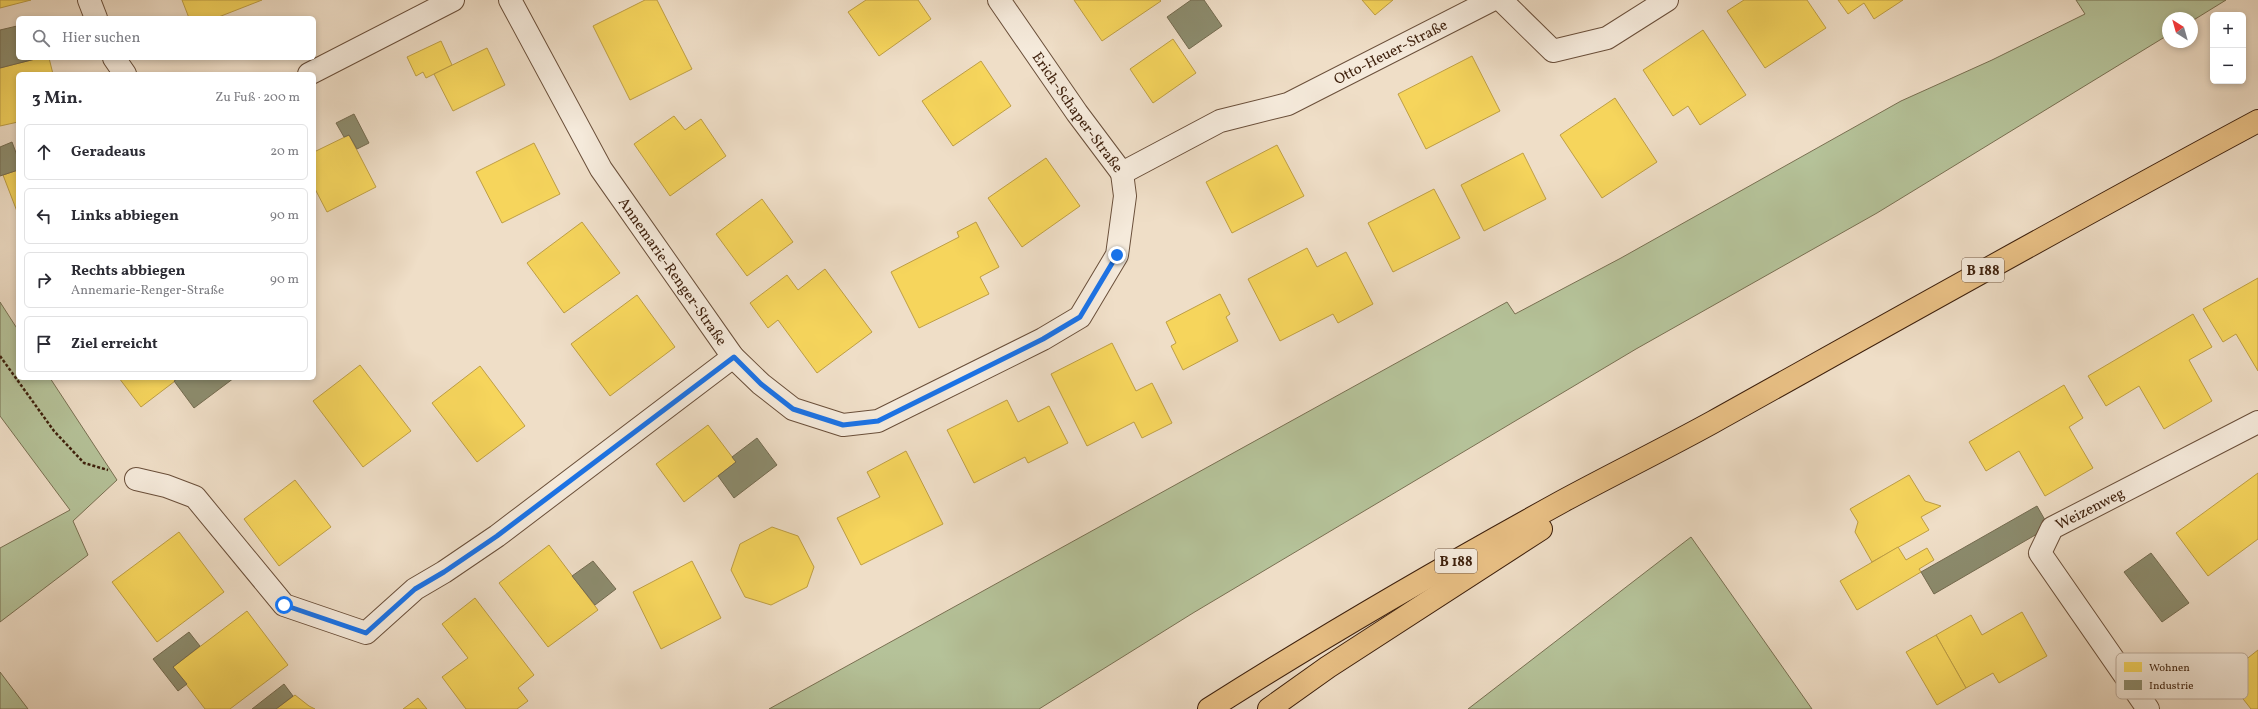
<!DOCTYPE html>
<html lang="de">
<meta charset="utf-8">
<style>
:root{--surface:#fff;--page:#f7f7f7;--text:#2b2b33;--muted:#7c7c81;--line:#e1e1e2}
body{margin:0;font-family:Vollkorn,serif;background:var(--page);color:var(--text)}
.controls{position:absolute;right:12px;top:12px;display:grid;overflow:hidden;border-radius:6px;box-shadow:0 2px 6px #0003}
.controls button{width:36px;height:36px;display:grid;place-items:center;padding:0;border:0;border-bottom:1px solid var(--line);background:var(--surface);color:var(--text);font:20px sans-serif}
.compass{position:absolute;left:2162px;top:12px;width:36px;height:36px;border-radius:50%;background:var(--surface);box-shadow:0 2px 6px #0003;rotate:323deg}
.stop{position:absolute;width:12px;height:12px;margin:-9px;border:3px solid #1a73e8;border-radius:50%;background:#fff}
.stop.end{background:#1a73e8;border-color:#fff;box-shadow:0 1px 4px #0008}
.list{margin:0;padding:0;list-style:none}
h2{display:flex;justify-content:space-between;align-items:center;height:52px;margin:0;padding:0 16px;font-size:17px}
h2 small{font-size:13px;font-weight:400;color:var(--muted)}
.list li{display:grid;grid-template-columns:26px 1fr auto;gap:12px;align-items:center;box-sizing:border-box;height:56px;margin:0 8px 8px;padding:0 8px;border:1px solid var(--line);border-radius:6px}
.list b{display:block;font-size:15px;white-space:nowrap}
.list p{margin:0;font-size:13px;white-space:nowrap;color:var(--muted)}
.list em{font-size:13px;font-style:normal;color:var(--muted)}
.icon{flex:none;width:22px;height:22px;fill:none;stroke:currentColor;stroke-width:2;stroke-linecap:round;stroke-linejoin:round}
.map{position:relative;flex:none;width:2258px;height:709px;overflow:hidden}
.search{position:absolute;background:var(--surface);box-shadow:0 2px 6px #0003;left:16px;top:16px;width:300px;height:44px;display:flex;align-items:center;gap:10px;box-sizing:border-box;padding:0 14px;border-radius:6px;color:var(--muted);font-size:15px}
.panel{position:absolute;background:var(--surface);box-shadow:0 2px 6px #0003;left:16px;top:72px;width:300px;height:308px;border-radius:6px}
.map>svg:first-child{display:block}
.green{fill:#b5c299;stroke:#797052}
.homes{fill:#f6d55c;stroke:#be9e44}
.industry{fill:#8c8c6e;stroke:#746b50}
.lines{fill:none;stroke-linecap:round;stroke-linejoin:round}
.minor-casing{stroke:#6a4f3a;stroke-width:24}
.major-casing{stroke:#3d1f0b;stroke-width:24}
.path{stroke:#3d1f0b;stroke-width:2.5;stroke-dasharray:3 2;stroke-linecap:butt}
.minor{stroke:#f5eadb;stroke-width:22}
.major{stroke:#e8bf84;stroke-width:22}
.route{stroke:#1a73e8;stroke-width:5}
.labels{text-anchor:middle;stroke-width:4;stroke-linejoin:round;paint-order:stroke}
.shield{fill:#f5eadb;stroke:#745c49;stroke-width:1}
.shield-label{font-size:14px;font-weight:bold;fill:#3d1f0b}
.street-label{font-size:15px;fill:#3d1f0b;stroke:#f5eadb}
.key{fill:#f5eadb;stroke:#bead9d;stroke-width:1}
.key-label{font-size:11px;fill:#3d1f0b}
</style>
<div class="map">
<svg width="2258" height="709" viewBox="0 0 2258 709">
<rect width="100%" height="100%" fill="#efdec7"/>
<filter id="stains"><feTurbulence type="fractalNoise" baseFrequency=".005" numOctaves="4"/><feColorMatrix values="0 0 0 0 .2 0 0 0 0 .09 0 0 0 0 .02 0 0 0 .5 -.17"/></filter>
<radialGradient id="worn" r=".72"><stop offset=".6" stop-color="#630" stop-opacity="0"/><stop offset="1" stop-color="#630" stop-opacity=".3"/></radialGradient>
<g class="green">
<polygon points="2076,0 2226,0 2192,21 2192,18 2168,18 2168,35 1877,213 1636,349 1193,613 1039,709 769,709 1507,302 1515,314 1621,258 1901,101 1992,60 2085,14"/>
<polygon points="0,302 18,330 18,378 50,378 117,480 73,521 88,555 0,622 0,548 70,510 0,416"/>
<polygon points="1691,537 1812,709 1468,709"/>
<polygon points="0,672 28,709 0,709"/>
</g>
<g class="homes">
<polygon points="0,0 31,0 0,8"/>
<polygon points="182,0 262,0 216,18 189,18"/>
<polygon points="645,0 657,0 692,69 630,100 593,26"/>
<polygon points="866,0 918,0 931,19 879,56 848,12"/>
<polygon points="1074,0 1160,0 1161,1 1102,41"/>
<polygon points="1362,0 1393,0 1375,15"/>
<polygon points="1744,0 1807,0 1826,28 1765,68 1727,11"/>
<polygon points="1838,0 1903,0 1874,19 1864,3 1848,14"/>
<polygon points="1703,30 1746,95 1700,125 1688,106 1673,116 1643,70"/>
<polygon points="1173,39 1196,73 1153,103 1130,69"/>
<polygon points="441,41 452,65 426,78 423,72 416,76 407,57"/>
<polygon points="487,48 505,85 453,111 434,74"/>
<polygon points="1472,56 1500,111 1426,149 1398,94"/>
<polygon points="39,58 49,58 53,74 18,74 18,122 0,126 0,68"/>
<polygon points="981,61 1011,106 953,146 922,101"/>
<polygon points="1615,98 1657,162 1602,198 1560,135"/>
<polygon points="674,116 685,130 701,119 726,156 670,196 634,144"/>
<polygon points="349,135 376,187 327,212 314,187 314,152"/>
<polygon points="534,143 560,194 502,223 476,172"/>
<polygon points="1277,145 1304,196 1232,233 1206,182"/>
<polygon points="1523,153 1546,199 1484,231 1461,185"/>
<polygon points="1046,158 1080,206 1022,247 988,198"/>
<polygon points="18,170 18,214 3,175"/>
<polygon points="1434,189 1460,238 1393,272 1368,223"/>
<polygon points="762,199 793,242 747,276 716,234"/>
<polygon points="582,222 620,273 564,313 527,263"/>
<polygon points="976,222 999,267 980,277 989,294 919,328 891,272 959,237 957,232"/>
<polygon points="1307,248 1317,267 1346,252 1373,304 1338,323 1333,314 1280,341 1248,279"/>
<polygon points="825,269 872,332 817,373 778,320 768,328 750,303 787,275 798,290"/>
<polygon points="2258,278 2258,371 2236,334 2223,342 2203,309"/>
<polygon points="1220,294 1230,314 1226,317 1238,341 1183,370 1171,346 1176,343 1166,322"/>
<polygon points="637,295 675,347 610,396 571,344"/>
<polygon points="2193,314 2212,347 2189,360 2212,401 2164,429 2139,386 2106,406 2088,376"/>
<polygon points="1112,343 1136,391 1152,383 1172,423 1142,438 1134,422 1087,446 1051,374"/>
<polygon points="360,365 411,431 363,467 313,401"/>
<polygon points="480,366 525,426 477,462 432,403"/>
<polygon points="119,378 179,378 141,407"/>
<polygon points="2064,385 2083,418 2069,427 2093,468 2045,496 2019,451 1986,471 1969,442"/>
<polygon points="1007,400 1018,422 1049,406 1068,443 1028,463 1025,457 974,483 947,430"/>
<polygon points="708,425 736,462 684,502 656,464"/>
<polygon points="906,451 943,524 861,565 837,518 880,497 867,472"/>
<polygon points="2258,473 2258,539 2208,576 2176,533"/>
<polygon points="1909,475 1925,501 1941,506 1921,517 1929,530 1872,562 1855,532 1858,522 1850,509"/>
<polygon points="295,480 331,527 279,566 244,519"/>
<polygon points="772,527 798,536 814,567 807,587 771,605 745,597 731,570 740,544"/>
<polygon points="179,532 224,592 157,642 112,582"/>
<polygon points="549,545 598,610 548,647 499,583"/>
<polygon points="1898,547 1906,560 1927,548 1934,560 1919,569 1921,572 1857,610 1840,581"/>
<polygon points="692,561 721,618 661,649 633,592"/>
<polygon points="475,598 534,675 518,688 528,701 517,709 466,709 442,677 468,658 442,624"/>
<polygon points="247,611 288,665 230,709 205,709 173,667"/>
<polygon points="2022,612 2047,656 1999,683 1993,673 1966,688 1936,635 1971,615 1982,635"/>
<polygon points="1936,635 1966,688 1937,705 1906,652"/>
<polygon points="2258,650 2258,709 2251,709 2225,676"/>
<polygon points="295,695 309,706 315,709 276,709"/>
<polygon points="418,698 427,709 403,709"/>
</g>
<g class="industry">
<polygon points="1191,0 1204,0 1222,26 1189,49 1167,17"/>
<polygon points="17,26 18,58 39,58 0,68 0,30"/>
<polygon points="354,114 369,143 357,149 349,135 344,137 336,123"/>
<polygon points="12,142 18,158 18,170 0,176 0,147"/>
<polygon points="179,378 234,378 194,408 174,381"/>
<polygon points="757,438 777,465 734,498 718,476 736,462 732,457"/>
<polygon points="2037,506 2049,527 1934,594 1921,572"/>
<polygon points="2151,553 2189,603 2162,622 2124,572"/>
<polygon points="593,561 616,589 595,605 572,576"/>
<polygon points="189,632 200,646 173,667 187,684 178,691 153,659"/>
<polygon points="284,684 293,696 276,709 252,709"/>
</g>
<g class="lines">
<g class="minor-casing">
<g id="minor">
<polyline points="89,0 96,18"/>
<path id="s1" d="M510 0 601 169 733 357 761 384 793 409 843 425 878 421 1043 339 1080 317 1117 255 1125 196 1122 173"/>
<path id="s2" d="M999 0 1077 113 1122 173"/>
<polyline points="1501,0 1553,51 1607,38 1667,0"/>
<polyline points="114,58 125,74"/>
<polyline points="309,74 453,0"/>
<path id="s3" d="M1122 173 1220 121 1288 104 1492 0"/>
<polyline points="136,479 166,486 195,497 284,605 366,633 415,589 444,572 497,536 733,357"/>
<path id="s4" d="M2148 709 2040 553 2052 528 2258 422"/>
</g>
</g>
<g class="major-casing">
<g id="major">
<path d="M1209 709C1324 636 1443 567 1563 501 1613 474 1664 449 1713 422 1894 321 2075 219 2258 121"/>
<polyline points="1269,709 1328,667 1541,529"/>
</g>
</g>
<polyline class="path" points="0,356 54,431 84,463 108,470"/>
<use href="#minor" class="minor"/>
<use href="#major" class="major"/>
</g>
<g class="lines">
<polyline class="route" points="284,605 366,633 415,589 444,572 497,536 734,357 761,384 793,409 843,425 878,421 1043,339 1080,317 1117,255"/>
</g>
<g class="labels">
<g class="shield">
<rect x="1962" y="258" width="42" height="24" rx="3"/>
<rect x="1435" y="549" width="42" height="24" rx="3"/>
</g>
<g class="shield-label">
<text x="1983" y="275">B 188</text>
<text x="1456" y="566">B 188</text>
</g>
<g class="street-label">
<text dy="5" stroke="none"><textPath href="#s3" startOffset="296">Otto-Heuer-Straße</textPath></text>
<text dy="5" stroke="none"><textPath href="#s2" startOffset="137">Erich-Schaper-Straße</textPath></text>
<text dy="5" stroke="none"><textPath href="#s1" startOffset="317">Annemarie-Renger-Straße</textPath></text>
<text dy="5" stroke="none"><textPath href="#s4" startOffset="260">Weizenweg</textPath></text>
</g>
</g>
<rect x="2116" y="653" width="132" height="46" rx="6" class="key"/>
<rect x="2124" y="662" width="18" height="10" fill="#f6d55c"/>
<rect x="2124" y="680" width="18" height="10" fill="#8c8c6e"/>
<g class="key-label">
<text x="2149" y="671">Wohnen</text>
<text x="2149" y="689">Industrie</text>
</g>
<rect width="100%" height="100%" filter="url(#stains)"/>
<rect width="100%" height="100%" fill="url(#worn)"/>
</svg>
<div class="controls">
<button>+</button>
<button>−</button>
</div>
<svg class="compass" viewBox="-18 -18 36 36"><path d="M0-13l5 13h-10z" fill="#e53935"/><path d="M0 13l5-13h-10z" fill="#7c7c81"/></svg>
<div class="stop" style="left:284px;top:605px"></div>
<div class="stop end" style="left:1117px;top:255px"></div>
<div class="search"><svg class="icon" aria-label="search" viewBox="0 0 24 24"><circle cx="10" cy="10" r="6"/><path d="M15 15l6 6"/></svg>Hier suchen</div>
<section class="panel">
<h2>3 Min.<small>Zu Fuß · 200 m</small></h2>
<ul class="list">
<li><svg class="icon" aria-label="ahead" viewBox="0 0 24 24"><path d="M12 20V5M6 11l6-6 6 6"/></svg><div><b>Geradeaus</b></div><em>20 m</em></li>
<li><svg class="icon" aria-label="left" viewBox="0 0 24 24"><path d="M17 20v-9H6M10 6l-5 5 5 5"/></svg><div><b>Links abbiegen</b></div><em>90 m</em></li>
<li><svg class="icon" aria-label="right" viewBox="0 0 24 24"><path d="M7 20v-9h11M14 6l5 5-5 5"/></svg><div><b>Rechts abbiegen</b><p>Annemarie-Renger-Straße</p></div><em>90 m</em></li>
<li><svg class="icon" aria-label="arrive" viewBox="0 0 24 24"><path d="M6 21V4h12l-3 4 3 4H6"/></svg><div><b>Ziel erreicht</b></div></li>
</ul>
</section>
</div>
